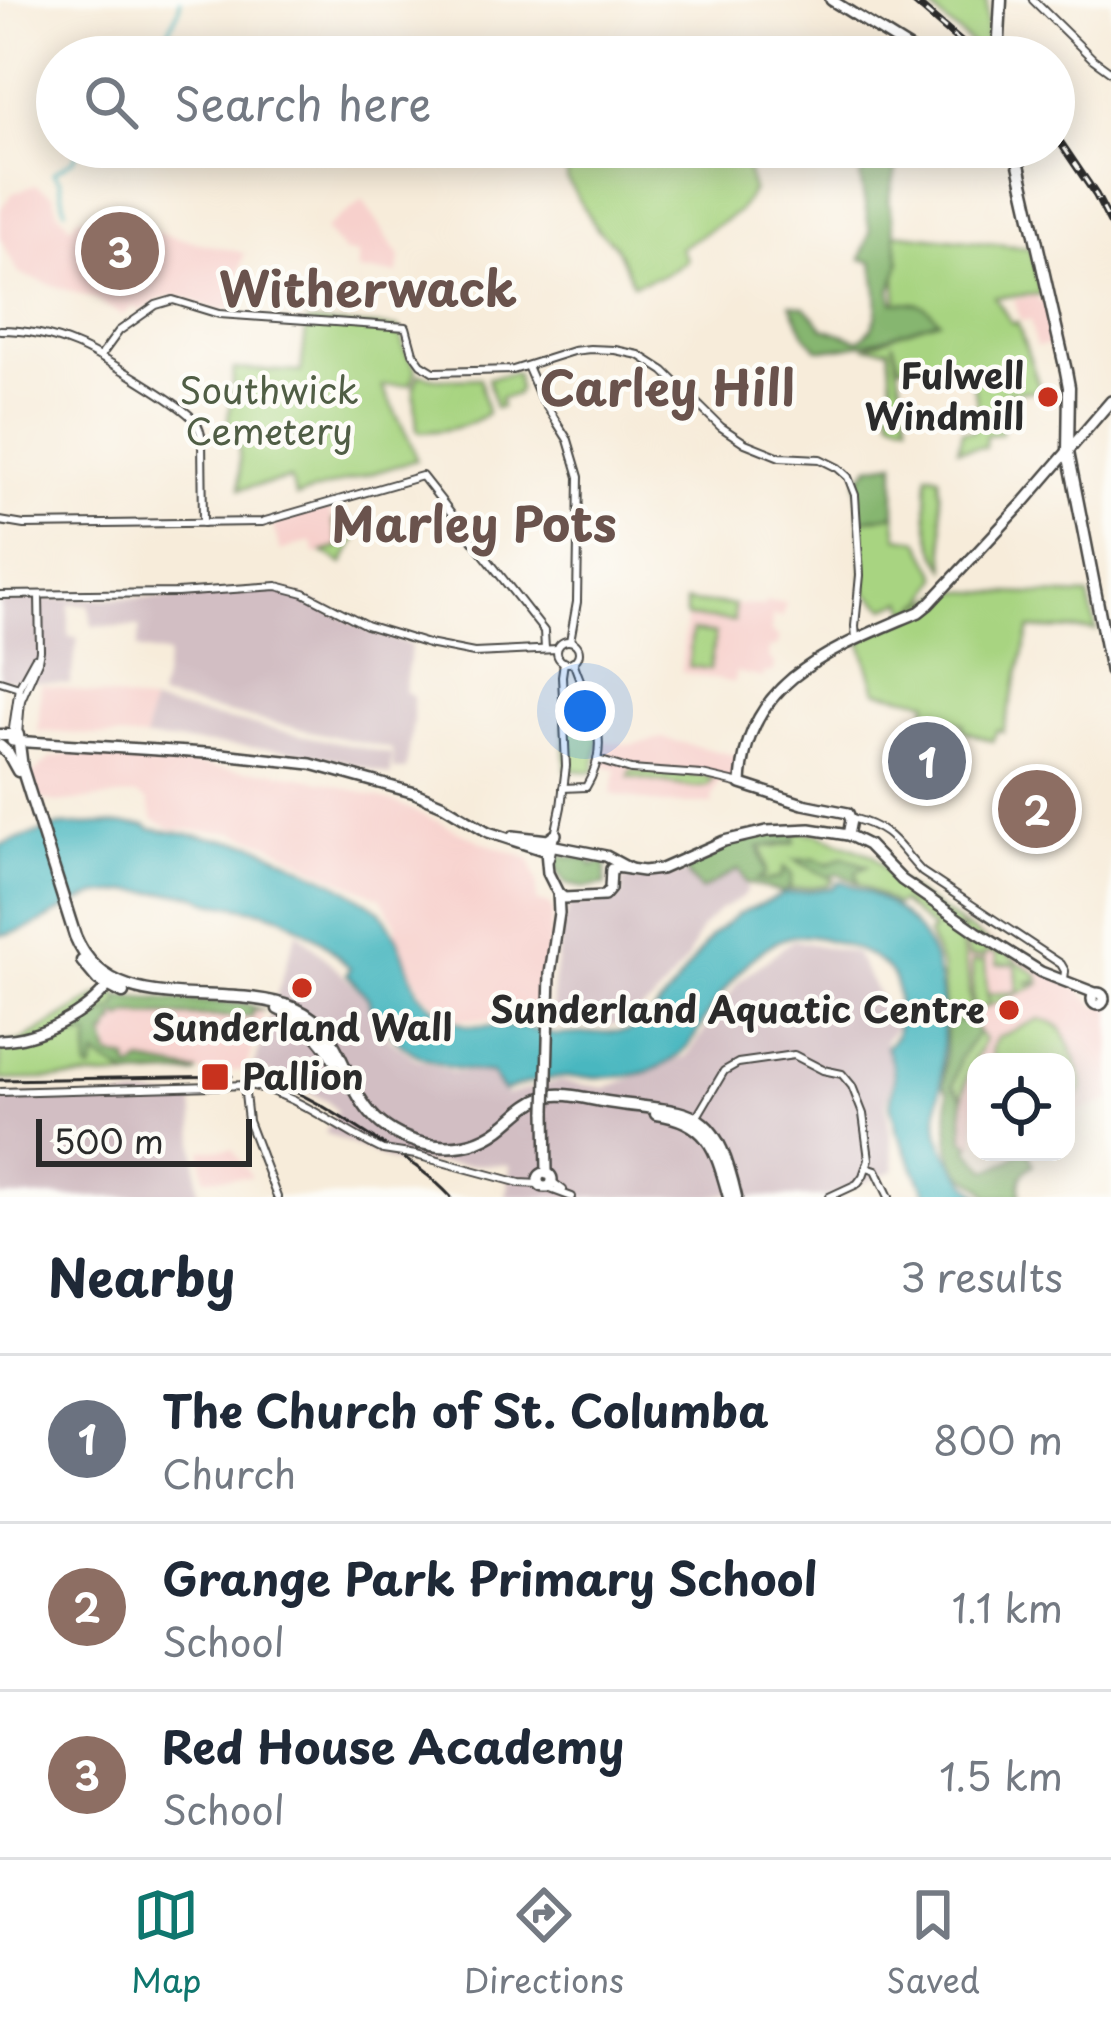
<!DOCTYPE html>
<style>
:root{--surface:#fff;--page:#f6f6f7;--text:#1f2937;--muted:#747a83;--line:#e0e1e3;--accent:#0f766e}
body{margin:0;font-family:"Playpen Sans",sans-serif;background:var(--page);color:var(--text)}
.controls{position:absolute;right:36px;bottom:36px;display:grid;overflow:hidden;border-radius:24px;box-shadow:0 6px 30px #0003}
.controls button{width:108px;height:108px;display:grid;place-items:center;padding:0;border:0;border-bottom:3px solid var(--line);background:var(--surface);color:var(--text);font:60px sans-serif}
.scale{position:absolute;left:36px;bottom:30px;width:216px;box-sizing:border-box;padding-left:12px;border:6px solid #2b2b2b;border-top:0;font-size:33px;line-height:42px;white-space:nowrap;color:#2b2b2b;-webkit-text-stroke:9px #fdfcf7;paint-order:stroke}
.you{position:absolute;left:585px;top:711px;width:42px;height:42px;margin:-30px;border:9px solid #fff;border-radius:50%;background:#1a73e8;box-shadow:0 0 0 18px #1a73e833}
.badge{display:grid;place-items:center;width:78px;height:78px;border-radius:50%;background:var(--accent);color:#fff;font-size:39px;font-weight:700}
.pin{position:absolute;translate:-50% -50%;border:6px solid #fff;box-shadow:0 3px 12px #0006}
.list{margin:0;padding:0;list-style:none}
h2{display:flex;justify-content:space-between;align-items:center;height:156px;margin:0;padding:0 48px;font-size:51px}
h2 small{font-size:39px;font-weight:400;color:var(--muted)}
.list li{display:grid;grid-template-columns:78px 1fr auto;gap:36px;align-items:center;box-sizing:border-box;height:168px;padding:0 48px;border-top:3px solid var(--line)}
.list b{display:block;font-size:45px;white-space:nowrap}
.list p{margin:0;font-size:39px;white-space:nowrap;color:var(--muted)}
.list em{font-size:39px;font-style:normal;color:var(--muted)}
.icon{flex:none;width:66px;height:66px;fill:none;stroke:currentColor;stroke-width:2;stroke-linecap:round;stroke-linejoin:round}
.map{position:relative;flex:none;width:1111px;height:1197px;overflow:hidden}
.search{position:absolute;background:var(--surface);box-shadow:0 6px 30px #0003;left:36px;right:36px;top:36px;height:132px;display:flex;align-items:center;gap:30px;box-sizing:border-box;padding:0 42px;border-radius:66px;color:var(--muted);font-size:45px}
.sheet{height:660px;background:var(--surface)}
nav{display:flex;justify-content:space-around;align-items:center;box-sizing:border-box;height:168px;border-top:3px solid var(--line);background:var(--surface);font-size:33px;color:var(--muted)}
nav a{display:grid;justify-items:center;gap:6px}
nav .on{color:var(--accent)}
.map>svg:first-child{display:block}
.built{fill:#f7d0cc}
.industrial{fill:#d2bec3}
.green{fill:#a8d481;stroke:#6a8056;stroke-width:3}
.forest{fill:#86b66f;stroke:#58704d;stroke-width:3}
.water{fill:#48b7c0;stroke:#3a7176;stroke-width:3}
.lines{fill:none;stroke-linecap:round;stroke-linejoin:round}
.stream{stroke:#48b7c0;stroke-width:3}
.minor-casing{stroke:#4a4845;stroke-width:10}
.major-casing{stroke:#4a4845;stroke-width:14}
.highway-casing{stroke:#4a4845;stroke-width:15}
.minor{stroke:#fff;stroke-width:6}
.major{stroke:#fff;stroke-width:9}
.highway{stroke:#fff;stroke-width:10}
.tram{stroke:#2b2b2b;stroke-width:3}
.rail-casing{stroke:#2b2b2b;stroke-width:8}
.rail{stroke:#fdfcf7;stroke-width:3;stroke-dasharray:9;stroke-linecap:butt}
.minor-bridge-casing{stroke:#4a4845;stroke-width:10;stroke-linecap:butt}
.major-bridge-casing{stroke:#4a4845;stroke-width:14;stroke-linecap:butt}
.minor-bridge{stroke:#fff;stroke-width:6}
.major-bridge{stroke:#fff;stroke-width:9}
.poi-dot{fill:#c8321e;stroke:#fdfcf7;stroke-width:4.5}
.labels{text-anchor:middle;stroke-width:9;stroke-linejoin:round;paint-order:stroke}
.poi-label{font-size:36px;font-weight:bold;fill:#2b2b2b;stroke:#fdfcf7;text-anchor:end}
.park-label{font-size:36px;fill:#505e45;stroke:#fdfcf7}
.district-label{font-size:48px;font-weight:bold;fill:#6a534d;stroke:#fdfcf7}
</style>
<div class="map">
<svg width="1111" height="1197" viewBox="0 0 1111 1197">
<rect width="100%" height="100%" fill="#fdfcf7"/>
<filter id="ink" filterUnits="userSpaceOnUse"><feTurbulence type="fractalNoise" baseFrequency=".00833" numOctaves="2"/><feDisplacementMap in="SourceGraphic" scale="24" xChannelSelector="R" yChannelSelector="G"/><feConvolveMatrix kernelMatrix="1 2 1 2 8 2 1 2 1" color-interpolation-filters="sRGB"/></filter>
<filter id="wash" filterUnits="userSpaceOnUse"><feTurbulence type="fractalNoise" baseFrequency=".004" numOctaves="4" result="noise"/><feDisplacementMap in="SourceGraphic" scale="48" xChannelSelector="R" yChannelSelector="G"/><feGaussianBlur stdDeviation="2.7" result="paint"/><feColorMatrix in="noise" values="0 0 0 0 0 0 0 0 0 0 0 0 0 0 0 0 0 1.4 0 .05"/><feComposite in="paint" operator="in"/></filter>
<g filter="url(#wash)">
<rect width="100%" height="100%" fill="#f7ecda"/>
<g class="built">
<polygon points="35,185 53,195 59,213 71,226 78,217 105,221 244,253 239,275 242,276 241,309 239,311 215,309 184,297 171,296 157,301 140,312 135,306 122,315 94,299 19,274 0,238 0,209 13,193"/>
<polygon points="363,200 400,257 398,274 358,271 358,254 344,253 325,229"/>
<polygon points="1037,296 1039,302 1046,301 1058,354 1052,355 1048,345 1036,346 1030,320 1021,321 1014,299"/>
<polygon points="328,506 341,547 316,554 311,541 280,551 272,523"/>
<polygon points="765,602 786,603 783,617 772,616 771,632 779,638 778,646 769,648 768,658 774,663 773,672 764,673 763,678 736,672 734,683 681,672 686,617 715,618 716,604 764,606"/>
<polygon points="41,684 151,704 145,739 38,731"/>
<polygon points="662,738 738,756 736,779 730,783 719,781 712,798 713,804 661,804 611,794 617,770 600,765 603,741 630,745"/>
<polygon points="70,754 157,758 224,769 275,772 326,782 397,803 482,842 530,859 537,883 537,902 549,904 553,911 541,1016 529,1016 528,1021 453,1019 422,992 396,936 396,924 381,898 315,868 268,843 232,832 171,829 153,819 148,801 137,795 56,803 37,798 29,777 51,758"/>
<polygon points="1012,784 1071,801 1063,834 1002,817"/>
<polygon points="961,923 1077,988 1097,1007 1111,1002 1111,1100 1066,1115 1066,1062 976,1062 976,1145 969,1144 964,1139 964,1088 971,1062 984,1040 972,1023 968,976 959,930"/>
<polygon points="261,1010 262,1019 246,1070 207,1073 132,1066 110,1057 110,1041 104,1040 104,1033 113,1018 120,1015 123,1019 129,1015 251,1017 252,1011"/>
<polygon points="233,1149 251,1177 204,1178 201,1150"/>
</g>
<g class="industrial">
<polygon points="264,590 283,590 308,599 370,631 411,645 404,691 413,697 413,721 406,770 394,770 392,749 159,698 168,655 137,649 140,627 92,626 89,604 69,604 69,637 78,638 70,684 0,679 0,599 172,598"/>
<polygon points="151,704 391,754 391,776 341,760 285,750 145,739"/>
<polygon points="734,863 748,890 740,899 718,911 701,928 686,962 653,1002 617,1025 552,1028 553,986 563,921 567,917 568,905 606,902 622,896 622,880 660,874 703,873"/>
<polygon points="297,931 366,997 370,1011 389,1039 415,1058 453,1072 491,1073 506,1095 558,1081 606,1088 687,1056 739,981 793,940 855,953 896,1027 884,1042 891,1067 892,1081 886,1104 895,1170 828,1197 742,1197 739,1191 711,1197 506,1197 510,1165 395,1163 325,1133 337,1111 327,1101 254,1066"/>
<polygon points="33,1094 104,1099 151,1096 193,1101 198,1197 0,1197 0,1098"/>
</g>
<g class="green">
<polygon points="921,0 987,0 986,57"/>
<path d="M567 147H651L655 153C699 142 706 150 746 167L753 190 738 212 680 248 687 260 664 275 633 284 615 245 597 229 567 180Z"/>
<path d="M893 233 1030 248 1041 294 995 297 1012 324 1017 322 1039 386 1035 391 1004 392 998 411 1002 434 986 435 985 447 958 449 962 431H973C980 394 979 384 949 359L900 366 893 342 908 422 892 418 886 396 892 384 889 348 865 347 893 336 897 297Z"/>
<polygon points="307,322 399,328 404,349 416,369 411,384 382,386 413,448 416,460 296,497 290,479 240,489 239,442 226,437 234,369 301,372"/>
<polygon points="516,373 519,390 516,395 500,398 501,407 495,408 488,378"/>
<path d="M419 374 440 379 480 378 487 413C469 428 443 431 420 432L417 430 414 387Z"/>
<path d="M928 473 939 476 946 568C925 540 926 507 928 473Z"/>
<polygon points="895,514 898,537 919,540 939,577 927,599 909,613 904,601 886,608 865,592 861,520"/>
<polygon points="348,517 358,534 343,564 323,552 340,547 333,521"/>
<polygon points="947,591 1088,596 1096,630 1030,629 1003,732 997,730 992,741 962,730 963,724 926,711 928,701 876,691 862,645 864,638"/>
<polygon points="686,602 734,605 734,621 686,617"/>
<polygon points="692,631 715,634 710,669 689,666"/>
<polygon points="564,725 597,726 599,738 594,772 566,770"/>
<polygon points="631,770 714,777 708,786 696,788 629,777"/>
<polygon points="795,831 818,834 872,855 893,878 960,924 959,930 968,976 970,1007 963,1021 946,1022 942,968 928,934 933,930 901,902 896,905 858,883 856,872 865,867 798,860 834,880 827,885 786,890 790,887 784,868 781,877 767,881 757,880 766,868 761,845 776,847 794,843"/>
<polygon points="964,926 1038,975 1039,979 1026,983 1042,983 976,1011 973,1011 975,1006 973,1005 972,962 985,961 988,1005 989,994 1018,992 1016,964 997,964 996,953 985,953 985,957 969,957 962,929"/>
<polygon points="108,990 121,997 116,1008 68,1030 66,1035 90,1035 95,1055 129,1077 0,1080 0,1044 22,1041"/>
<path d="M1039 1019C1043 1020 1052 1021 1057 1025 1066 1032 1086 1081 1082 1091 1078 1099 1073 1100 1066 1103V1062H994L992 1049 997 1038Z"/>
<path d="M978 1032 984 1040C975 1063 966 1070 963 1097L953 1086 960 1058Z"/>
</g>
<g class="forest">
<path d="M871 163 897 166 889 200 900 263 891 290 893 302C916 303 923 300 939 320 898 331 861 350 818 349L805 335 791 304 805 307 824 328 859 340C887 322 876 291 873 262L861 259 870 232 860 176Z"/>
<polygon points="895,462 895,514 861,520 857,482 870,466"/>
<polygon points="795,831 795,842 759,847 766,874 757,880 767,881 781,877 784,867 792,875 790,887 783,893 746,883 739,869 701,890 688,875 685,863 735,840"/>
<polygon points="558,855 588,859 592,865 606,862 605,885 584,888 566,884 555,867"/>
<polygon points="843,857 867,866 856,872 858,883 839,874 828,877 795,860 816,859 828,864"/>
<polygon points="121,997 247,1004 261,1010 252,1011 252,1017 129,1015 122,1019 119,1015 114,1018 116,1022 110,1026 109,1033 104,1034 110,1056 128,1060 129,1068 133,1069 142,1062 197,1072 196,1074 129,1077 96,1056 91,1071 87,1069 89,1036 65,1036 68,1030 116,1008"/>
<path d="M970 1007 972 1023 978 1032 960 1058 953 1086 963 1097 964 1139 971 1145 968 1149 988 1170 1011 1160 1019 1152H1029L1033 1165C1019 1173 1020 1182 1020 1197H988C981 1182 969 1182 959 1170 946 1155 948 1110 948 1091L944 1086 946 1022 962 1021Z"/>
</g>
<path class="water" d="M104 824 146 825 151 829 254 844 340 885 381 911 397 938 418 992 442 1016 467 1026 522 1027 555 1035 628 1031 647 1020 671 992 712 935 738 914 784 894 832 888 841 881C950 921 945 980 941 1083 940 1098 934 1124 940 1138 951 1163 960 1176 981 1197H928L897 1132 890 1104 894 1081 893 1067 886 1046C899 1037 898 1028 897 1013 897 1002 899 987 893 977 881 953 819 933 794 936 760 941 730 981 712 1007 701 1025 692 1046 674 1059 636 1085 598 1074 557 1078 539 1079 520 1085 503 1091L491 1073C459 1071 421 1064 397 1040 387 1030 384 1017 371 1010L368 998 347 974 350 968 322 941 283 917 263 911 210 902 192 894 130 891C117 895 103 892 91 897 56 909 41 930 0 935V845L60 826Z"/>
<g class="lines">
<g class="stream">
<polyline points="156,57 179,9 180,0"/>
<polyline points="65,209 60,181 53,173 73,160 81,147"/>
</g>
</g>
</g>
<g filter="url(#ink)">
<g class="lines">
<g class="minor-casing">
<g id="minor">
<polyline points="1033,0 1093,59 1111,72"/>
<path d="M0 330C26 330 51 335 75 345 98 354 182 404 196 422 200 429 201 433 202 440L203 523"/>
<polyline points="100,357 119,331 156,305 173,300 219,314 406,327 413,353 421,364 434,372 513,370 573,351 590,349 615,350 639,355 664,371 721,427 745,443 780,457 820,459 838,468 848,477 855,495 860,575 855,626 856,639"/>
<polyline points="527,366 540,396 568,440 579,477 577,602 570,641"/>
<polyline points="0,521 24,525 262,522 422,476 544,631 545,649"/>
<polyline points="0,595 177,593 277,586 304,593 366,625 428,644 474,653 557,649"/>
<circle cx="568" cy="652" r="11"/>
<polyline points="0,681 19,687"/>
<polyline points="12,735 19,687 35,658"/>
<polyline points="18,735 21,700 38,661 40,650 39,595"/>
<polyline points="598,760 631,770 702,775 741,784"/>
<path d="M563 788 586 787C615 739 588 707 573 661"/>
<path d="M852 818C895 830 895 844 922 872L1061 964 1065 971 1064 979"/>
<polyline points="550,859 561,807 566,766 562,676 564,662"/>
<polyline points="244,1085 248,1121 277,1197"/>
<path d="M0 1092 249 1085C297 1094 339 1130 383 1150"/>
<polyline points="695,1120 724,1071 738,1063 794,1055 823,1070 842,1074 852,1086 863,1114 869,1159 863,1176 857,1184 829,1197"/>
<polyline points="416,1155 520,1183 539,1184"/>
<polyline points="867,1167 876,1170 889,1197"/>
<polyline points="551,1181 563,1190"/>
<polyline points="545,1187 572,1197"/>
</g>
</g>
<g class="major-casing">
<g id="major">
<polyline points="831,0 923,57"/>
<polyline points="12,741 222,754 311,764 415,793 443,805 488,832 546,851 548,873 558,893 559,913 550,974"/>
<path d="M848 835 851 820 848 813 803 804 741 784C745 678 836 648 919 612L929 604 1025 501 1111 401"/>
<polyline points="513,836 548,840 556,834"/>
<polyline points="540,843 606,856 630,869"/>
<polyline points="611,872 616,867 643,871 661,869 724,841 767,831 810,829 848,835 868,845 902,880 977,932 1041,972 1095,993"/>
<polyline points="558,893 564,898 604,896 610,889 611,869"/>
<circle cx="1098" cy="999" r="6"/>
<path d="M0 1040C38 1039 86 1015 109 984"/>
<polyline points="546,1111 547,1174"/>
<circle cx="545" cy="1180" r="7"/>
</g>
</g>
<g class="highway-casing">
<g id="highway">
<polyline points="998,57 1001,0"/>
<polyline points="1015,147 1066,371 1069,387 1068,452 1111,672"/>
<path d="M0 735H18L22 768 75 936C111 1024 224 978 296 1009 359 1036 334 1121 421 1143 453 1151 482 1145 506 1124 518 1114 529 1102 544 1097 564 1091 586 1099 607 1102 691 1115 714 1100 736 1197"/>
<polyline points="0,746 8,753 18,771"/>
<polyline points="82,961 98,980 123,993"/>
<path d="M278 1009C303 1020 321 1036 334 1060"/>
<path d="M656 1114C710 1121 716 1151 729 1197"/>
</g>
</g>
<use href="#minor" class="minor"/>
<use href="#major" class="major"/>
<use href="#highway" class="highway"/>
<g class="tram">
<polyline points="0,1080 232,1076"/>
<path d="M265 1080C306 1093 339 1116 375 1139 402 1157 428 1172 451 1197"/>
</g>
<g class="rail-casing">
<g id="rail">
<polyline points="912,0 978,57"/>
<polyline points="1054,133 1096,195 1111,224"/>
</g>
</g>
<use href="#rail" class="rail"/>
<g class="minor-bridge-casing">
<polyline id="minor-bridge" points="383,1150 416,1155"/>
</g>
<g class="major-bridge-casing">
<polyline id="major-bridge" points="546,1111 550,974"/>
</g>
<use href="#minor-bridge" class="minor-bridge"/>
<use href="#major-bridge" class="major-bridge"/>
</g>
</g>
<g class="poi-dot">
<circle cx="1048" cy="397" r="12"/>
<circle cx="302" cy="988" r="12"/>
<circle cx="1009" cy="1010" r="12"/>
<rect x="200" y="1062" width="30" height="30" rx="6"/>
</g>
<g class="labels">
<g class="poi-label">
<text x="1024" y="389">Fulwell<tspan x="1024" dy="41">Windmill</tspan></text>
<text x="985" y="1023">Sunderland Aquatic Centre</text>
<text x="302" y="1041" text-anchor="middle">Sunderland Wall</text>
<text x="242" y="1090" text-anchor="start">Pallion</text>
</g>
<g class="park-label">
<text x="269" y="404">Southwick<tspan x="269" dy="41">Cemetery</tspan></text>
</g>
<g class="district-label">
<text x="368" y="307">Witherwack</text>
<text x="667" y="406">Carley Hill</text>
<text x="474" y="542">Marley Pots</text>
</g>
</g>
</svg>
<div class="controls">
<button><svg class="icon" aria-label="locate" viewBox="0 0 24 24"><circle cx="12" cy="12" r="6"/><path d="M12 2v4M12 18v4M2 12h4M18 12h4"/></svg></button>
</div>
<div class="scale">500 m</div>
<div class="you"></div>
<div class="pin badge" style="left:927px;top:761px;background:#6b7280">1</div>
<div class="pin badge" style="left:1037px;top:809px;background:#8d6e63">2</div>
<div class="pin badge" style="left:120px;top:251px;background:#8d6e63">3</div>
<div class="search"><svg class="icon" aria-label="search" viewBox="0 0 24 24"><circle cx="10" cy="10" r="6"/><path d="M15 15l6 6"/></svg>Search here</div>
</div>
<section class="sheet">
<h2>Nearby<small>3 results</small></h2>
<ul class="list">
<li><span class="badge" style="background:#6b7280">1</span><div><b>The Church of St. Columba</b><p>Church</p></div><em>800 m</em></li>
<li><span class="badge" style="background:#8d6e63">2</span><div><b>Grange Park Primary School</b><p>School</p></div><em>1.1 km</em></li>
<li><span class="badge" style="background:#8d6e63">3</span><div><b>Red House Academy</b><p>School</p></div><em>1.5 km</em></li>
</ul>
</section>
<nav>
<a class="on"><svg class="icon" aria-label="map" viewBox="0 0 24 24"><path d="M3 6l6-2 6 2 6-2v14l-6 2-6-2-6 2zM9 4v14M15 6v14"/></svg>Map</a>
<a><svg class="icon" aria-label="directions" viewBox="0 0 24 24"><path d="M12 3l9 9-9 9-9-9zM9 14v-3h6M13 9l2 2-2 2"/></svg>Directions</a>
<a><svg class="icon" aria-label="saved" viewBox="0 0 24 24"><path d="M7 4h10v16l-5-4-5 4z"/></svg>Saved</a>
</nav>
